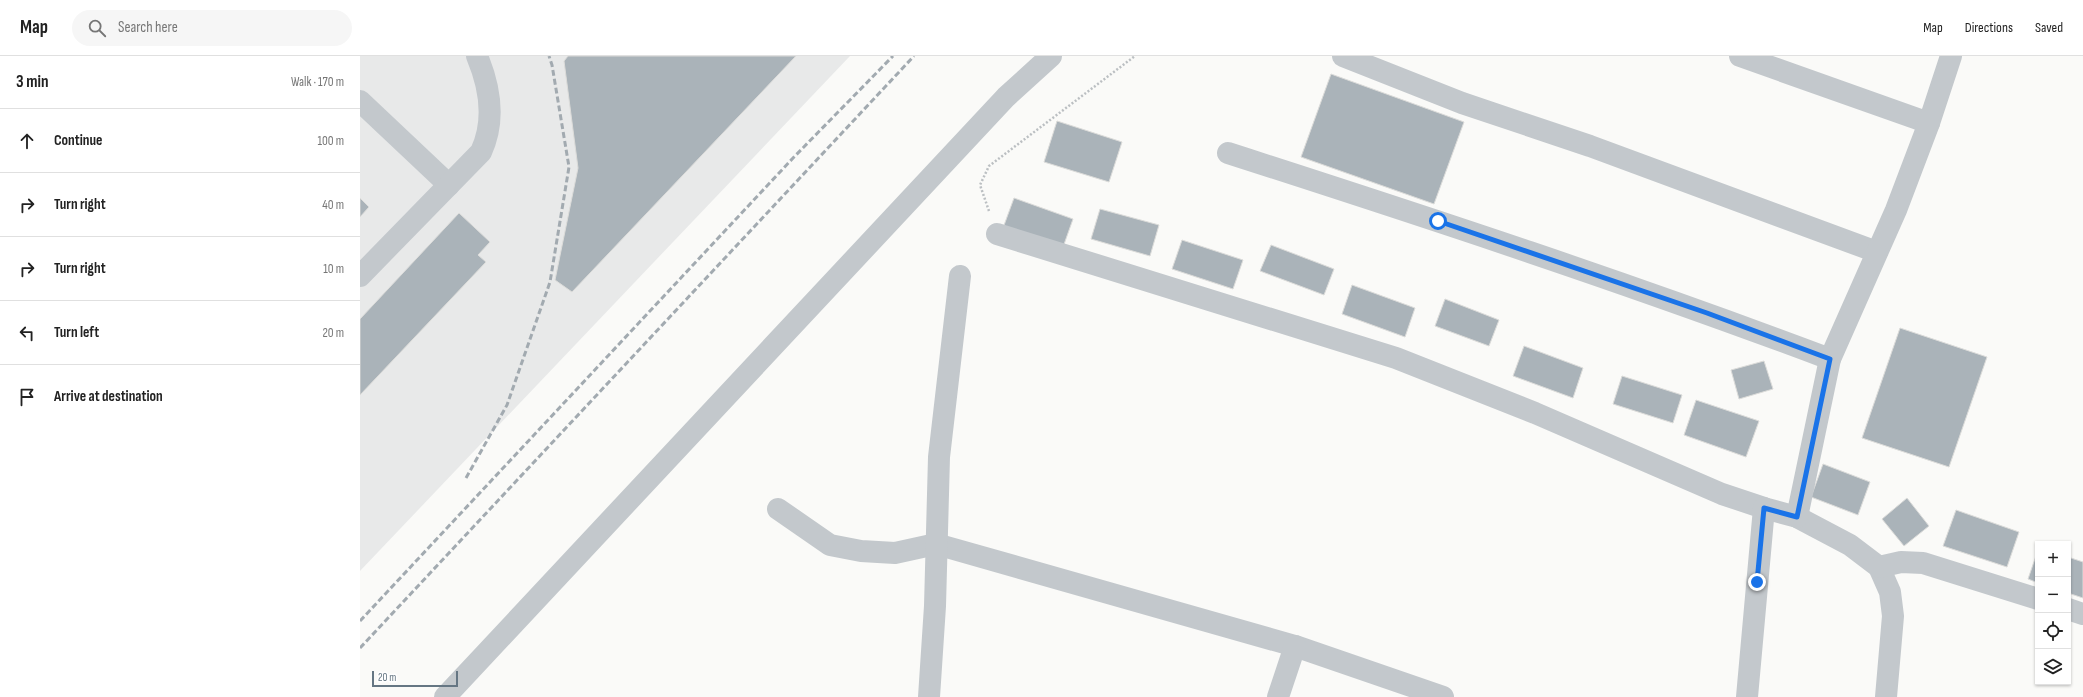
<!DOCTYPE html>
<meta charset="utf-8">
<style>
:root{--surface:#fff;--page:#f6f6f6;--text:#222;--muted:#767676;--line:#e0e0e0}
body{margin:0;font-family:"Sofia Sans Condensed",sans-serif;background:var(--page);color:var(--text)}
.controls{position:absolute;right:12px;bottom:12px;display:grid;overflow:hidden;border-radius:0px;box-shadow:0 1px 3px #0004}
.controls button{width:36px;height:36px;display:grid;place-items:center;padding:0;border:0;border-bottom:1px solid var(--line);background:var(--surface);color:var(--text);font:20px sans-serif}
.scale{position:absolute;left:12px;bottom:10px;width:86px;box-sizing:border-box;padding-left:4px;border:2px solid #657683;border-top:0;font-size:11px;line-height:14px;white-space:nowrap;color:#657683;-webkit-text-stroke:3px #fff;paint-order:stroke}
.stop{position:absolute;width:12px;height:12px;margin:-9px;border:3px solid #1a73e8;border-radius:50%;background:#fff}
.stop.end{background:#1a73e8;border-color:#fff;box-shadow:0 1px 4px #0008}
.list{margin:0;padding:0;list-style:none}
h2{display:flex;justify-content:space-between;align-items:center;height:52px;margin:0;padding:0 16px;font-size:17px}
h2 small{font-size:13px;font-weight:400;color:var(--muted)}
.list li{display:grid;grid-template-columns:26px 1fr auto;gap:12px;align-items:center;box-sizing:border-box;height:64px;padding:0 16px;border-top:1px solid var(--line)}
.list b{display:block;font-size:15px;white-space:nowrap}
.list em{font-size:13px;font-style:normal;color:var(--muted)}
.icon{flex:none;width:22px;height:22px;fill:none;stroke:currentColor;stroke-width:2;stroke-linecap:round;stroke-linejoin:round}
.map{position:relative;flex:none;width:1723px;height:641px;overflow:hidden}
header{display:flex;align-items:center;gap:24px;box-sizing:border-box;height:56px;padding:0 20px;background:var(--surface);border-bottom:1px solid var(--line)}
header strong{font-size:19px}
nav{display:flex;gap:22px;margin-inline-start:auto;font-size:14px}
.search{width:280px;height:36px;background:var(--page);display:flex;align-items:center;gap:10px;box-sizing:border-box;padding:0 14px;border-radius:22px;color:var(--muted);font-size:15px}
main{display:flex}
aside{flex:1;background:var(--surface)}
.map>svg:first-child{display:block}
.built{fill:#e8e9e9}
.building{fill:#aab3b9;stroke:#dcdcda}
.lines{fill:none;stroke-linecap:round;stroke-linejoin:round}
.path{stroke:#bbbfc2;stroke-width:2.5;stroke-dasharray:2 2;stroke-linecap:butt}
.minor{stroke:#c3c8cc;stroke-width:22}
.rail{stroke:#a2aab0;stroke-width:3;stroke-dasharray:6 3;stroke-linecap:butt}
.route{stroke:#1a73e8;stroke-width:5}
</style>
<header>
<strong>Map</strong>
<div class="search"><svg class="icon" aria-label="search" viewBox="0 0 24 24"><circle cx="10" cy="10" r="6"/><path d="M15 15l6 6"/></svg>Search here</div>
<nav><a>Map</a><a>Directions</a><a>Saved</a></nav>
</header>
<main>
<aside>
<h2>3 min<small>Walk · 170 m</small></h2>
<ul class="list">
<li><svg class="icon" aria-label="ahead" viewBox="0 0 24 24"><path d="M12 20V5M6 11l6-6 6 6"/></svg><div><b>Continue</b></div><em>100 m</em></li>
<li><svg class="icon" aria-label="right" viewBox="0 0 24 24"><path d="M7 20v-9h11M14 6l5 5-5 5"/></svg><div><b>Turn right</b></div><em>40 m</em></li>
<li><svg class="icon" aria-label="right" viewBox="0 0 24 24"><path d="M7 20v-9h11M14 6l5 5-5 5"/></svg><div><b>Turn right</b></div><em>10 m</em></li>
<li><svg class="icon" aria-label="left" viewBox="0 0 24 24"><path d="M17 20v-9H6M10 6l-5 5 5 5"/></svg><div><b>Turn left</b></div><em>20 m</em></li>
<li><svg class="icon" aria-label="arrive" viewBox="0 0 24 24"><path d="M6 21V4h12l-3 4 3 4H6"/></svg><div><b>Arrive at destination</b></div></li>
</ul>
</aside>
<div class="map">
<svg width="1723" height="641" viewBox="0 0 1723 641">
<rect width="100%" height="100%" fill="#fafaf8"/>
<polygon class="built" points="0,0 490,0 0,515"/>
<g class="building">
<polygon points="208,0 436,0 212,236 195,224 218,112 204,5"/>
<polygon points="971,18 1104,66 1074,148 941,101"/>
<polygon points="697,65 762,86 749,126 684,106"/>
<polygon points="0,142 9,151 0,161"/>
<polygon points="654,142 713,163 702,194 643,172"/>
<polygon points="740,153 799,169 790,200 731,183"/>
<polygon points="99,157 130,186 118,199 126,206 0,339 0,263"/>
<polygon points="822,184 883,204 873,233 812,213"/>
<polygon points="911,189 974,213 964,239 900,215"/>
<polygon points="992,229 1055,252 1045,281 982,258"/>
<polygon points="1085,243 1139,264 1129,290 1075,270"/>
<polygon points="1540,272 1627,301 1589,411 1502,382"/>
<polygon points="1164,290 1223,312 1213,342 1153,320"/>
<polygon points="1404,305 1413,333 1379,343 1371,314"/>
<polygon points="1262,320 1322,339 1313,367 1253,348"/>
<polygon points="1336,344 1399,365 1386,401 1324,379"/>
<polygon points="1463,408 1510,426 1498,459 1451,441"/>
<polygon points="1547,442 1569,470 1544,490 1522,463"/>
<polygon points="1596,454 1659,476 1647,511 1583,490"/>
<polygon points="1678,494 1678,527 1668,523"/>
<polygon points="1708,501 1723,506 1723,542 1708,537"/>
</g>
<g class="lines">
<polyline class="path" points="629,155 620,129 629,110 775,0"/>
<g class="minor">
<polyline points="983,0 1102,47 1230,90 1517,196"/>
<polyline points="1380,0 1569,67"/>
<polyline points="0,45 89,129"/>
<path d="M868 97C1070 162 1271 228 1470 303"/>
<polyline points="637,178 1036,302 1175,357 1362,438 1404,452 1387,641"/>
<path d="M0 220 121 96C136 64 130 31 117 0"/>
<polyline points="1404,452 1437,461 1490,489 1519,511 1530,536 1533,560 1526,641"/>
<polyline points="418,453 470,489 501,495 535,497 576,488 935,590 1083,641"/>
<polyline points="1437,461 1470,303 1536,154 1569,67 1591,0"/>
<polyline points="1519,511 1541,506 1563,507 1678,543"/>
<polyline points="1708,553 1723,558"/>
<polyline points="85,641 646,41 691,0"/>
<polyline points="569,641 575,550 579,401 600,220"/>
<polyline points="918,641 935,590"/>
</g>
<g class="rail">
<polyline points="106,422 147,349 190,226 209,111 192,9 189,0"/>
<polyline points="0,565 434,101 533,0"/>
<polyline points="0,592 554,0"/>
</g>
</g>
<g class="lines">
<polyline class="route" points="1078,165 1347,257 1470,303 1437,461 1404,452 1397,526"/>
</g>
</svg>
<div class="controls">
<button>+</button>
<button>−</button>
<button><svg class="icon" aria-label="locate" viewBox="0 0 24 24"><circle cx="12" cy="12" r="6"/><path d="M12 2v4M12 18v4M2 12h4M18 12h4"/></svg></button>
<button><svg class="icon" aria-label="layers" viewBox="0 0 24 24"><path d="M12 4l9 5-9 5-9-5zM3 14l9 5 9-5"/></svg></button>
</div>
<div class="scale">20 m</div>
<div class="stop" style="left:1078px;top:165px"></div>
<div class="stop end" style="left:1397px;top:526px"></div>
</div>
</main>
